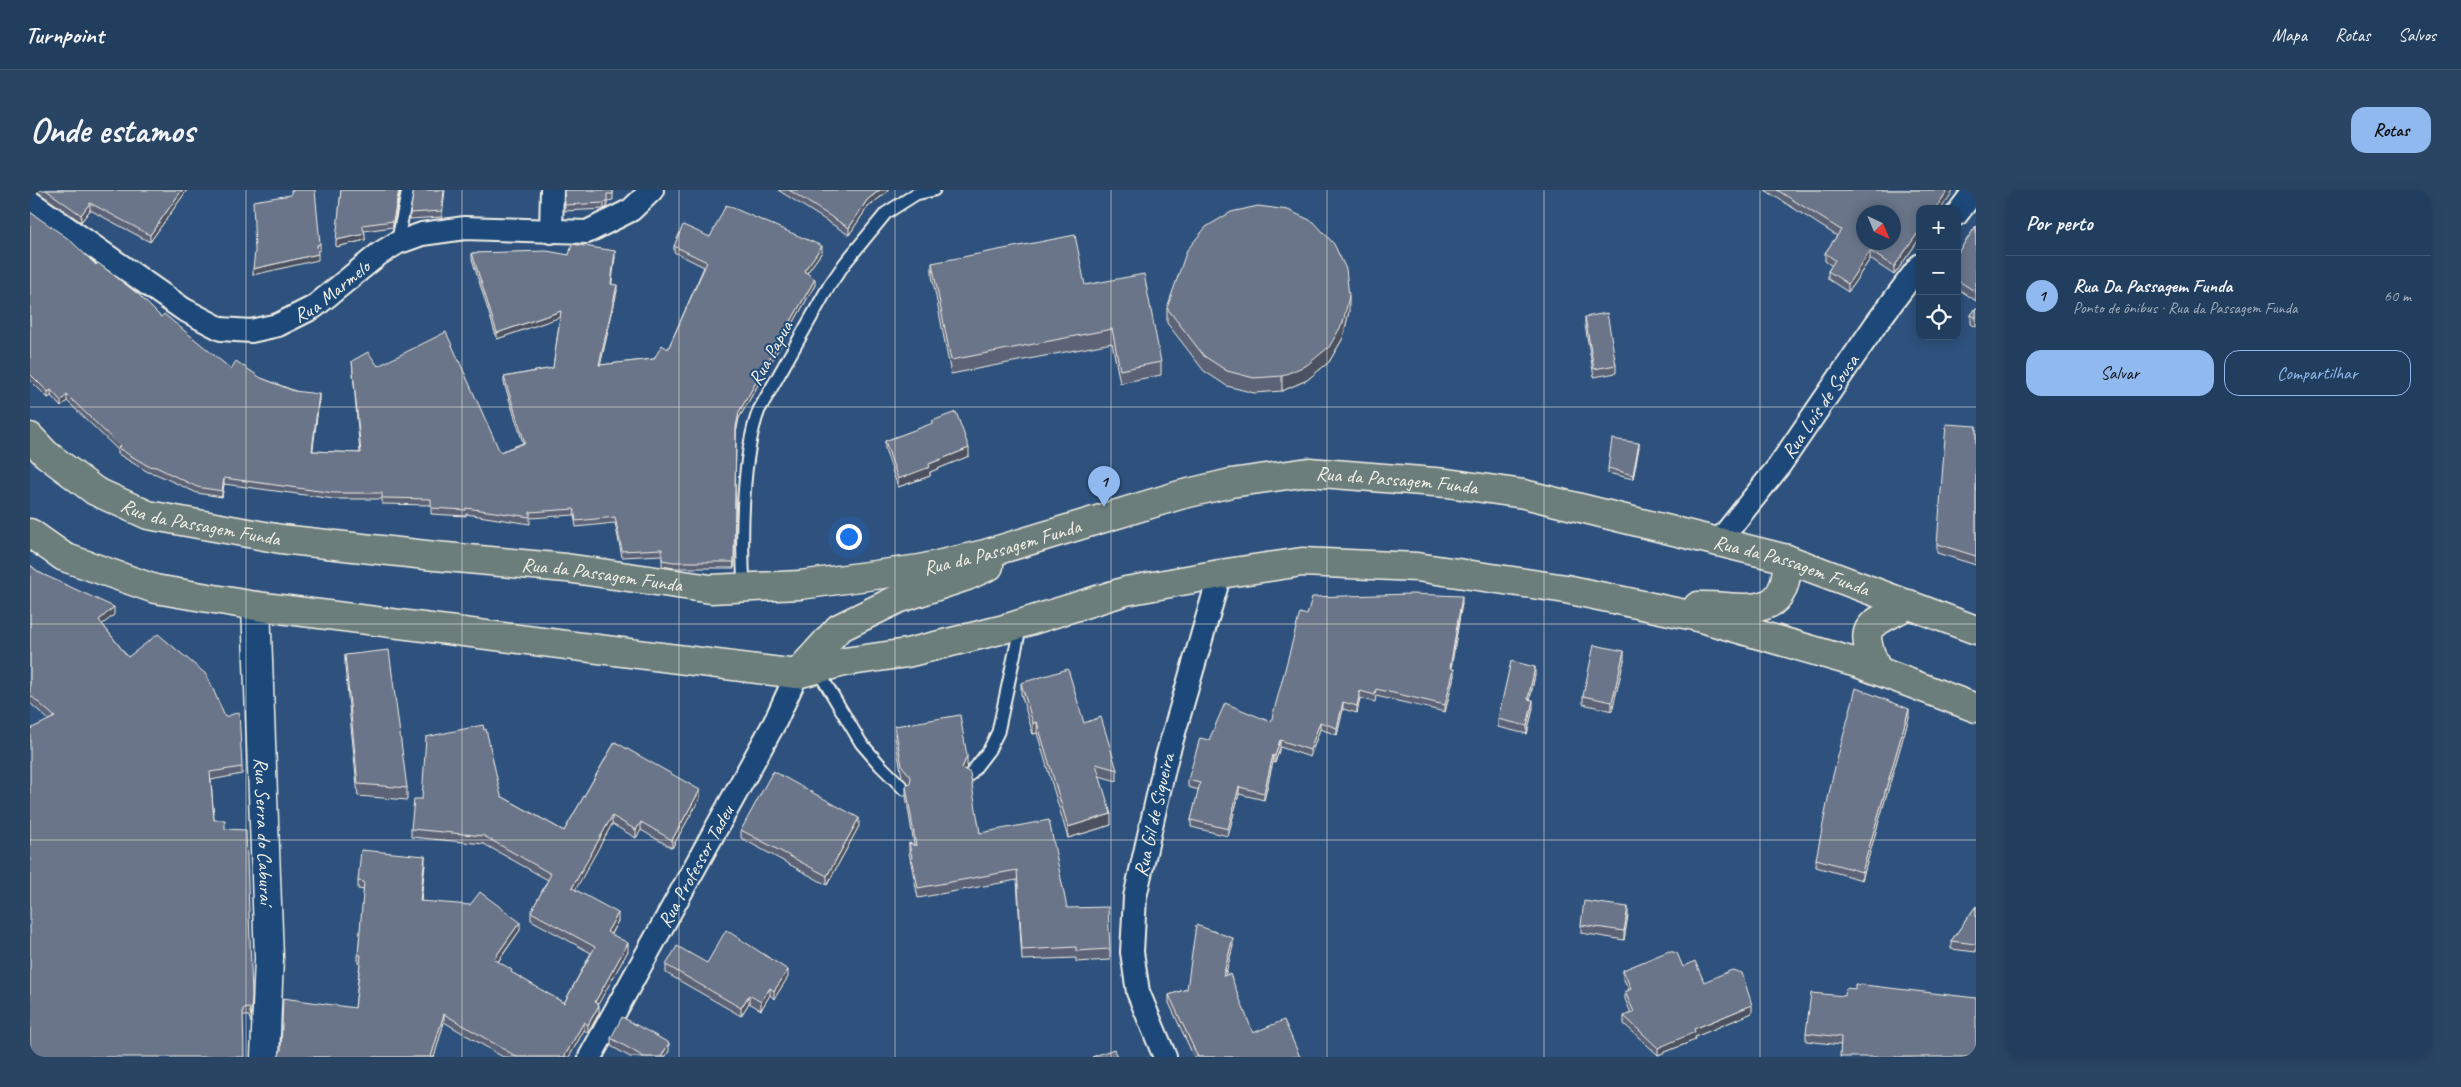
<!DOCTYPE html>
<html lang="pt">
<meta charset="utf-8">
<style>
:root{--surface:#223e5e;--page:#2a4564;--text:#f1f3f6;--muted:#a2aebc;--line:#3f5773;--accent:#90b9f0}
body{margin:0;font-family:Caveat,sans-serif;background:var(--page);color:var(--text)}
.controls{position:absolute;right:15px;top:15px;display:grid;overflow:hidden;border-radius:10px;box-shadow:0 2px 12px #0003}
.controls button{width:45px;height:45px;display:grid;place-items:center;padding:0;border:0;border-bottom:1px solid var(--line);background:var(--surface);color:var(--text);font:25px sans-serif}
.compass{position:absolute;left:1826px;top:15px;width:45px;height:45px;border-radius:50%;background:var(--surface);box-shadow:0 2px 12px #0003;rotate:136deg}
.you{position:absolute;left:818px;top:346px;width:18px;height:18px;margin:-12px;border:4px solid #fff;border-radius:50%;background:#1a73e8;box-shadow:0 0 0 8px #1a73e833}
.badge{display:grid;place-items:center;width:32px;height:32px;border-radius:50%;background:var(--accent);color:#111;font-size:16px;font-weight:700}
.pin{position:absolute;translate:-50% -41px;filter:drop-shadow(0 1px 2px #0008)}
.pin::after{content:'';position:absolute;top:26px;width:18px;height:15px;background:inherit;clip-path:polygon(0 0,100% 0,50% 100%)}
.list{margin:0;padding:0;list-style:none}
h2{display:flex;justify-content:space-between;align-items:center;height:65px;margin:0;padding:0 20px;font-size:21px}
h2 small{font-size:16px;font-weight:400;color:var(--muted)}
.list li{display:grid;grid-template-columns:32px 1fr auto;gap:15px;align-items:center;box-sizing:border-box;height:80px;padding:0 20px;border-top:1px solid var(--line)}
.list b{display:block;font-size:19px;white-space:nowrap}
.list p{margin:0;font-size:16px;white-space:nowrap;color:var(--muted)}
.list em{font-size:16px;font-style:normal;color:var(--muted)}
.actions{display:flex;gap:10px;padding:15px 20px}
.actions a{flex:1;padding:11px 0;border:1px solid var(--accent);border-radius:15px;text-align:center;font-size:18px;color:var(--accent)}
.actions .main{background:var(--accent);color:#111}
.icon{flex:none;width:28px;height:28px;fill:none;stroke:currentColor;stroke-width:2;stroke-linecap:round;stroke-linejoin:round}
.map{position:relative;flex:none;width:1946px;height:867px;overflow:hidden;border-radius:15px}
header{display:flex;align-items:center;gap:30px;box-sizing:border-box;height:70px;padding:0 25px;background:var(--surface);border-bottom:1px solid var(--line)}
header strong{font-size:24px}
nav{display:flex;gap:28px;margin-inline-start:auto;font-size:18px}
.intro{display:flex;align-items:center;justify-content:space-between;box-sizing:border-box;height:120px;padding:0 30px}
h1{margin:0;font-size:35px}
.button{padding:12px 22px;border-radius:15px;background:var(--accent);color:#111;font-size:18px;font-weight:700}
main{display:flex;gap:30px;padding:0 30px}
aside{flex:1;background:var(--surface);border-radius:15px;box-shadow:0 2px 12px #0003}
.map>svg:first-child{display:block}
.lines{fill:none;stroke-linecap:round;stroke-linejoin:round}
.lane-casing{stroke:#f4f1e8;stroke-width:15}
.street-casing{stroke:#f4f1e8;stroke-width:26}
.secondary-casing{stroke:#f4f1e8;stroke-width:31}
.primary-casing{stroke:#f4f1e8;stroke-width:31}
.lane{stroke:#1f4a7a;stroke-width:11}
.street{stroke:#1f4a7a;stroke-width:22}
.secondary{stroke:#1f4a7a;stroke-width:28}
.primary{stroke:#6c7e7c;stroke-width:28}
.wall{fill:#5c6477;stroke:#f4f1e8}
.shaded-wall{fill:#4b5161;stroke:#f4f1e8}
.building{fill:#6b748a;stroke:#f4f1e8;fill-rule:evenodd}
.grid{fill:none;stroke:#f4f1e8;stroke-width:1;stroke-opacity:0.55}
.labels{text-anchor:middle;stroke-width:4;stroke-linejoin:round;paint-order:stroke}
.street-label{font-size:20px;fill:#f4f1e8;stroke:#1f4a7a}
</style>
<header>
<strong>Turnpoint</strong>
<nav><a>Mapa</a><a>Rotas</a><a>Salvos</a></nav>
</header>
<div class="intro"><h1>Onde estamos</h1><a class="button">Rotas</a></div>
<main>
<div class="map">
<svg width="1946" height="867" viewBox="0 0 1946 867">
<rect width="100%" height="100%" fill="#2e527d"/>
<filter id="ink" filterUnits="userSpaceOnUse"><feTurbulence type="fractalNoise" baseFrequency=".02" numOctaves="2"/><feDisplacementMap in="SourceGraphic" scale="10" xChannelSelector="R" yChannelSelector="G"/><feConvolveMatrix kernelMatrix="1 2 1 2 8 2 1 2 1" color-interpolation-filters="sRGB"/></filter>
<g filter="url(#ink)">
<g class="lines">
<g class="lane-casing">
<g id="lane">
<polyline points="367,53 378,0"/>
<path d="M714 398C711 349 712 264 729 220L799 96 815 73 856 23 886 4 904 0"/>
<polyline points="787,479 831,553 850,575 874,599"/>
<polyline points="939,586 959,560 968,542 991,434"/>
</g>
</g>
<g class="street-casing">
<g id="street">
<path id="s1" d="M0 12 153 119 191 139 221 141 248 135 284 117 349 64 367 53 392 44 435 38 557 42 601 20 622 0"/>
<polyline points="1927,24 1945,0"/>
<polyline points="521,42 522,0"/>
<path id="s2" d="M1687 354 1749 276 1846 134 1890 75"/>
<path id="s3" d="M560 867 745 532 767 484"/>
<path id="s4" d="M1135 867 1108 802 1102 762 1105 707 1136 570 1190 384"/>
</g>
</g>
<g class="secondary-casing">
<g id="secondary">
<path id="s5" d="M226 416 239 768 235 867"/>
</g>
</g>
<g class="primary-casing">
<g id="primary">
<path id="s6" d="M0 247 16 264 65 301 118 325 251 349 405 366 536 378 681 399 770 395 890 379 955 364 1150 305 1201 293 1279 282 1417 293 1494 304 1757 369 1946 440"/>
<polyline points="0,343 34,367 125,399 226,416 767,484 814,472 877,463 974,439 1096,401 1190,384 1272,372 1387,377 1536,399 1664,426 1827,473 1946,518"/>
<path d="M1668 416C1711 414 1758 436 1757 369"/>
<path d="M1847 480C1826 431 1840 437 1879 414"/>
<polyline points="767,484 809,438 868,409 937,386 959,376"/>
</g>
</g>
<use href="#lane" class="lane"/>
<use href="#street" class="street"/>
<use href="#secondary" class="secondary"/>
<use href="#primary" class="primary"/>
</g>
<g class="wall">
<polygon points="5,0 157,0 120,52 60,20 51,32"/>
<polygon points="311,0 370,0 363,37 334,41 335,50 306,57"/>
<polygon points="384,0 415,0 412,27 380,29 380,23"/>
<polygon points="534,0 583,0 583,10 577,11 577,17 574,19 535,21"/>
<polygon points="748,0 859,0 837,18 819,45"/>
<polygon points="1735,0 1924,0 1864,85 1840,69 1818,102 1798,89 1798,81 1802,76 1795,71 1795,63 1807,46"/>
<polygon points="0,22 131,127 201,179 231,188 289,210 282,261 330,263 322,171 348,176 470,262 493,253 474,193 474,187 523,178 530,127 467,149 442,69 442,63 539,65 585,67 581,94 587,101 570,175 624,169 638,159 674,77 644,62 644,56 680,47 792,62 777,83 785,95 709,228 706,243 704,378 644,378 632,376 632,365 592,367 585,333 546,337 544,325 500,328 500,334 436,324 436,326 401,324 401,315 352,314 352,309 304,309 194,294 192,307 167,303 126,284 118,282 88,264 88,260 37,211 31,217 21,206 18,208 0,190"/>
<polygon points="1946,36 1946,111 1927,98 1927,64"/>
<polygon points="902,73 1055,95 1131,172 1131,185 1090,193 1082,153 921,184 902,86"/>
<polygon points="1137,118 1319,121 1313,148 1299,172 1277,190 1252,201 1224,203 1197,196 1174,181 1137,133"/>
<polygon points="1946,118 1946,137 1941,134 1941,125"/>
<polygon points="1555,127 1586,175 1586,183 1564,187 1555,135"/>
<polygon points="902,231 939,266 900,282 900,286 868,297 855,259 855,251 902,234"/>
<polygon points="1946,236 1946,375 1907,363 1907,354"/>
<polygon points="1609,257 1603,289 1578,283 1578,278"/>
<polygon points="0,375 10,383 84,425 72,434 98,467 212,577 212,584 181,590 184,630 195,639 222,812 221,833 219,826 213,826 19,530 0,513"/>
<polygon points="1432,413 1421,478 1424,486 1415,522 1346,506 1345,512 1330,508 1327,523 1313,519 1307,545 1290,539 1280,567 1250,557 1245,573 1243,572 1234,610 1209,604 1198,646 1161,637 1161,630 1169,600 1158,597 1158,590 1179,550 1241,532 1277,425"/>
<polygon points="315,465 377,598 377,610 328,606 315,477"/>
<polygon points="1594,470 1582,521 1553,514 1553,506"/>
<polygon points="1505,485 1500,509 1503,518 1497,544 1468,537 1468,529"/>
<polygon points="991,493 1054,533 1087,580 1087,591 1069,586 1081,635 1038,648 1007,543 1003,544 991,504"/>
<polygon points="1879,527 1832,690 1786,677 1786,669"/>
<polygon points="865,536 937,576 935,580 950,643 1037,718 1080,759 1080,770 1046,772 1046,768 992,770 987,690 888,708 879,663 879,653 884,655 876,606 876,596 879,594 872,587 865,547"/>
<polygon points="585,552 670,608 642,658 611,640 606,648 582,634 545,699 588,731 581,744 598,761 568,814 569,823 558,843 554,840 539,867 473,867 414,832 404,867 248,867 325,818 330,773 328,773 328,765 334,700 328,699 328,691 395,674 391,711 490,740 468,772 482,783 534,813 561,763 501,730 501,722 518,690 454,654 381,647 381,639 471,606 534,641"/>
<polygon points="829,636 797,695 711,648 711,640"/>
<polygon points="1946,716 1946,762 1921,759 1921,751"/>
<polygon points="1598,725 1594,750 1551,743 1551,735"/>
<polygon points="1203,756 1195,786 1223,843 1270,867 1164,867 1139,813 1139,805 1157,799"/>
<polygon points="677,773 758,787 744,809 740,805 731,820 719,813 711,826 636,783 636,775"/>
<polygon points="1653,777 1674,792 1722,823 1665,847 1665,850 1628,865 1594,834 1594,826 1601,823 1595,809 1595,802 1599,800 1593,788 1593,780"/>
<polygon points="1815,806 1811,855 1776,851 1776,843"/>
<polygon points="581,848 639,861 635,867 600,867 581,856"/>
</g>
<g class="shaded-wall">
<polygon points="152,0 157,0 120,52 120,45"/>
<polygon points="369,0 370,0 363,37 363,31"/>
<polygon points="850,0 859,0 837,18 819,45 819,38 837,10"/>
<polygon points="1918,0 1924,0 1911,19 1905,19"/>
<polygon points="577,11 577,17 574,19 574,13"/>
<polygon points="60,13 60,20 51,32 51,25"/>
<polygon points="1890,40 1890,48 1864,85 1864,77"/>
<polygon points="335,44 335,50 306,57 306,50"/>
<polygon points="290,54 290,60 287,61 287,55"/>
<polygon points="792,56 792,62 774,87 774,81"/>
<polygon points="585,61 585,67 581,100 581,94"/>
<polygon points="1840,61 1840,69 1818,102 1818,94"/>
<polygon points="288,64 288,70 223,85 223,79"/>
<polygon points="785,89 785,95 709,228 706,243 704,378 706,237 709,222"/>
<polygon points="587,95 587,101 569,181 569,175"/>
<polygon points="1319,106 1319,121 1313,148 1299,172 1277,190 1252,201 1252,186"/>
<polygon points="531,121 531,127 467,149 467,143"/>
<polygon points="21,200 21,206 18,208 18,202"/>
<polygon points="289,204 289,210 282,267 282,261"/>
<polygon points="37,205 37,211 31,217 31,211"/>
<polygon points="1609,253 1609,257 1603,289 1603,285"/>
<polygon points="939,258 939,266 900,282 900,286 868,297 868,289 899,274"/>
<polygon points="194,288 194,294 192,307 192,301"/>
<polygon points="1432,406 1432,413 1420,485 1420,478"/>
<polygon points="84,417 84,425 69,437 69,430"/>
<polygon points="1594,461 1594,470 1582,521 1582,512"/>
<polygon points="1505,477 1505,485 1498,517 1498,509"/>
<polygon points="1424,479 1424,486 1415,522 1415,515"/>
<polygon points="1330,501 1330,508 1327,523 1327,516"/>
<polygon points="1503,510 1503,518 1497,544 1497,536"/>
<polygon points="1313,512 1313,519 1307,545 1307,538"/>
<polygon points="1879,519 1879,527 1832,690 1832,682"/>
<polygon points="1007,532 1007,543 1003,544 1003,533"/>
<polygon points="1290,532 1290,539 1280,567 1280,560"/>
<polygon points="1250,550 1250,557 1245,573 1245,566"/>
<polygon points="1243,565 1243,572 1234,610 1234,603"/>
<polygon points="937,566 937,576 932,588 932,578"/>
<polygon points="1209,597 1209,604 1198,646 1198,639"/>
<polygon points="670,600 670,608 642,658 642,650"/>
<polygon points="1081,624 1081,635 1038,648 1038,637"/>
<polygon points="582,626 582,634 542,706 542,698"/>
<polygon points="829,628 829,636 797,695 797,686"/>
<polygon points="611,632 611,640 606,648 606,640"/>
<polygon points="395,666 395,674 390,719 390,711"/>
<polygon points="1598,717 1598,725 1594,750 1594,741"/>
<polygon points="588,723 588,731 577,750 577,742"/>
<polygon points="490,732 490,740 464,777 464,769"/>
<polygon points="1203,748 1203,756 1193,794 1193,786"/>
<polygon points="598,753 598,761 565,820 565,812"/>
<polygon points="758,780 758,787 744,809 744,801"/>
<polygon points="740,798 740,805 731,820 731,812"/>
<polygon points="719,805 719,813 711,826 711,818"/>
<polygon points="569,815 569,823 558,843 558,835"/>
<polygon points="1722,815 1722,823 1665,847 1665,850 1628,865 1628,858 1664,839"/>
<polygon points="414,824 414,832 404,867 401,867"/>
<polygon points="554,832 554,840 539,867 534,867"/>
<polygon points="639,853 639,861 635,867 631,867"/>
</g>
<g class="building">
<polygon points="16,0 152,0 120,45 60,13 51,25"/>
<polygon points="261,0 285,0 290,54 287,55 288,64 223,79 225,61 223,11 261,5"/>
<polygon points="311,0 369,0 363,31 332,35 335,44 306,50"/>
<polygon points="384,0 414,0 412,21 380,23"/>
<polygon points="534,0 583,0 583,4 577,4 577,11 574,13 535,15"/>
<polygon points="759,0 850,0 837,10 819,38"/>
<path d="M1747 0H1918L1905 19H1890V40L1864 77 1840 61 1818 94 1798 81 1805 70 1795 63 1811 40ZM1834 22H1864V52H1834Z"/>
<polygon points="696,15 792,56 774,81 785,89 709,222 706,237 704,372 644,372 632,370 632,359 592,361 585,327 546,331 544,319 500,322 500,327 436,318 436,320 401,318 401,309 352,308 352,303 304,303 194,288 192,301 167,297 126,277 118,276 88,258 90,256 37,205 31,211 21,200 18,202 0,184 0,22 40,50 66,75 68,73 108,104 131,127 134,124 201,179 206,171 231,188 264,201 289,204 282,261 331,263 322,171 338,162 348,176 416,142 470,262 495,253 474,187 523,178 531,121 467,143 442,63 517,61 539,65 542,54 585,61 581,94 587,95 569,175 624,169 632,155 638,159 677,72 644,56 653,35 680,47"/>
<polygon points="1228,16 1258,20 1284,32 1304,54 1316,79 1319,106 1313,133 1299,157 1277,175 1252,186 1224,188 1197,181 1174,166 1137,118 1157,60 1176,37 1201,22"/>
<polygon points="1946,36 1946,102 1927,90 1927,64"/>
<polygon points="1045,45 1055,95 1114,84 1131,172 1090,180 1082,139 921,170 902,73"/>
<polygon points="1946,118 1946,128 1941,125"/>
<polygon points="1577,123 1586,175 1564,179 1555,127"/>
<polygon points="926,222 939,258 899,274 900,277 868,289 855,251 903,233 902,231"/>
<polygon points="1916,234 1946,236 1946,366 1907,354"/>
<polygon points="1582,249 1609,253 1603,285 1578,278"/>
<polygon points="0,375 10,383 84,417 69,430 98,467 128,444 177,485 195,527 209,522 212,577 180,582 184,630 195,630 195,639 216,640 222,805 221,826 219,818 213,819 214,867 0,867 0,539 25,527 0,505"/>
<polygon points="1381,404 1432,406 1420,478 1424,479 1415,515 1346,499 1345,505 1330,501 1327,516 1313,512 1307,538 1290,532 1280,560 1250,550 1245,566 1243,565 1234,603 1209,597 1198,639 1161,630 1170,593 1158,590 1170,548 1179,550 1195,513 1241,532 1270,423 1277,425 1282,407"/>
<polygon points="1564,455 1594,461 1582,512 1553,506"/>
<polygon points="359,460 377,598 328,594 315,465"/>
<polygon points="1481,471 1505,477 1498,509 1503,510 1497,536 1468,529"/>
<polygon points="1038,479 1054,533 1071,527 1087,580 1066,574 1081,624 1038,637 1007,532 1003,533 991,493"/>
<polygon points="1826,498 1879,519 1832,682 1786,669 1802,589"/>
<polygon points="930,525 937,566 932,578 940,583 950,643 1019,630 1037,718 1078,717 1080,759 1046,761 1046,757 992,760 987,680 888,698 879,653 886,656 876,596 880,594 881,587 872,576 865,536"/>
<polygon points="453,535 454,540 456,539 471,606 534,641 585,552 670,600 642,650 611,632 606,640 582,626 542,698 588,723 577,742 598,753 565,812 569,815 558,835 554,832 534,867 487,867 414,824 401,867 248,867 251,860 253,808 325,818 331,765 328,765 334,692 328,691 331,660 395,666 390,711 440,715 450,702 490,732 464,769 482,780 481,782 534,813 565,757 501,722 521,684 454,646 381,639 384,609 392,609 396,547"/>
<polygon points="743,581 829,628 797,686 711,640"/>
<polygon points="1554,711 1598,717 1594,741 1551,735"/>
<polygon points="1946,716 1946,754 1921,751"/>
<polygon points="1166,735 1203,748 1193,786 1200,784 1223,843 1254,830 1270,867 1168,867 1139,805 1157,799"/>
<polygon points="696,740 758,780 744,801 740,798 731,812 719,805 711,818 636,775 647,756 677,773"/>
<polygon points="1639,761 1647,763 1653,777 1665,771 1674,792 1702,780 1712,783 1722,815 1664,839 1665,842 1628,858 1594,826 1604,822 1595,802 1601,799 1593,780"/>
<polygon points="1825,794 1946,808 1946,867 1810,867 1811,847 1776,843 1781,803 1815,806 1816,798 1825,799"/>
<polygon points="592,827 639,853 631,867 614,867 581,848"/>
<polygon points="1084,859 1087,867 1062,867"/>
</g>
</g>
<path class="grid" d="M216 0V867M432 0V867M649 0V867M865 0V867M1081 0V867M1297 0V867M1514 0V867M1730 0V867M0 217H1946M0 434H1946M0 650H1946"/>
<g class="labels">
<g class="street-label">
<text dy="7" stroke="none"><textPath href="#s1" startOffset="351">Rua Marmelo</textPath></text>
<text transform="translate(740 163) rotate(-61)" y="7">Rua Papua</text>
<text dy="7" stroke="none"><textPath href="#s2" startOffset="172">Rua Luís de Sousa</textPath></text>
<text dy="7" stroke="none"><textPath href="#s6" startOffset="1411">Rua da Passagem Funda</textPath></text>
<text dy="7" stroke="none"><textPath href="#s6" startOffset="196">Rua da Passagem Funda</textPath></text>
<text dy="7" stroke="none"><textPath href="#s6" startOffset="1006">Rua da Passagem Funda</textPath></text>
<text dy="7" stroke="none"><textPath href="#s6" startOffset="1816">Rua da Passagem Funda</textPath></text>
<text dy="7" stroke="none"><textPath href="#s6" startOffset="601">Rua da Passagem Funda</textPath></text>
<text dy="7" stroke="none"><textPath href="#s4" startOffset="250">Rua Gil de Siqueira</textPath></text>
<text dy="7" stroke="none"><textPath href="#s5" startOffset="225">Rua Serra do Caburaí</textPath></text>
<text dy="7" stroke="none"><textPath href="#s3" startOffset="218">Rua Professor Tadeu</textPath></text>
</g>
</g>
</svg>
<div class="controls">
<button>+</button>
<button>−</button>
<button><svg class="icon" aria-label="locate" viewBox="0 0 24 24"><circle cx="12" cy="12" r="6"/><path d="M12 2v4M12 18v4M2 12h4M18 12h4"/></svg></button>
</div>
<svg class="compass" viewBox="-18 -18 36 36"><path d="M0-13l5 13h-10z" fill="#e53935"/><path d="M0 13l5-13h-10z" fill="#a2aebc"/></svg>
<div class="you"></div>
<div class="pin badge" style="left:1074px;top:317px">1</div>
</div>
<aside>
<h2>Por perto<small></small></h2>
<ul class="list">
<li><span class="badge">1</span><div><b>Rua Da Passagem Funda</b><p>Ponto de ônibus · Rua da Passagem Funda</p></div><em>60 m</em></li>
</ul>
<div class="actions"><a class="main">Salvar</a><a>Compartilhar</a></div>
</aside>
</main>
